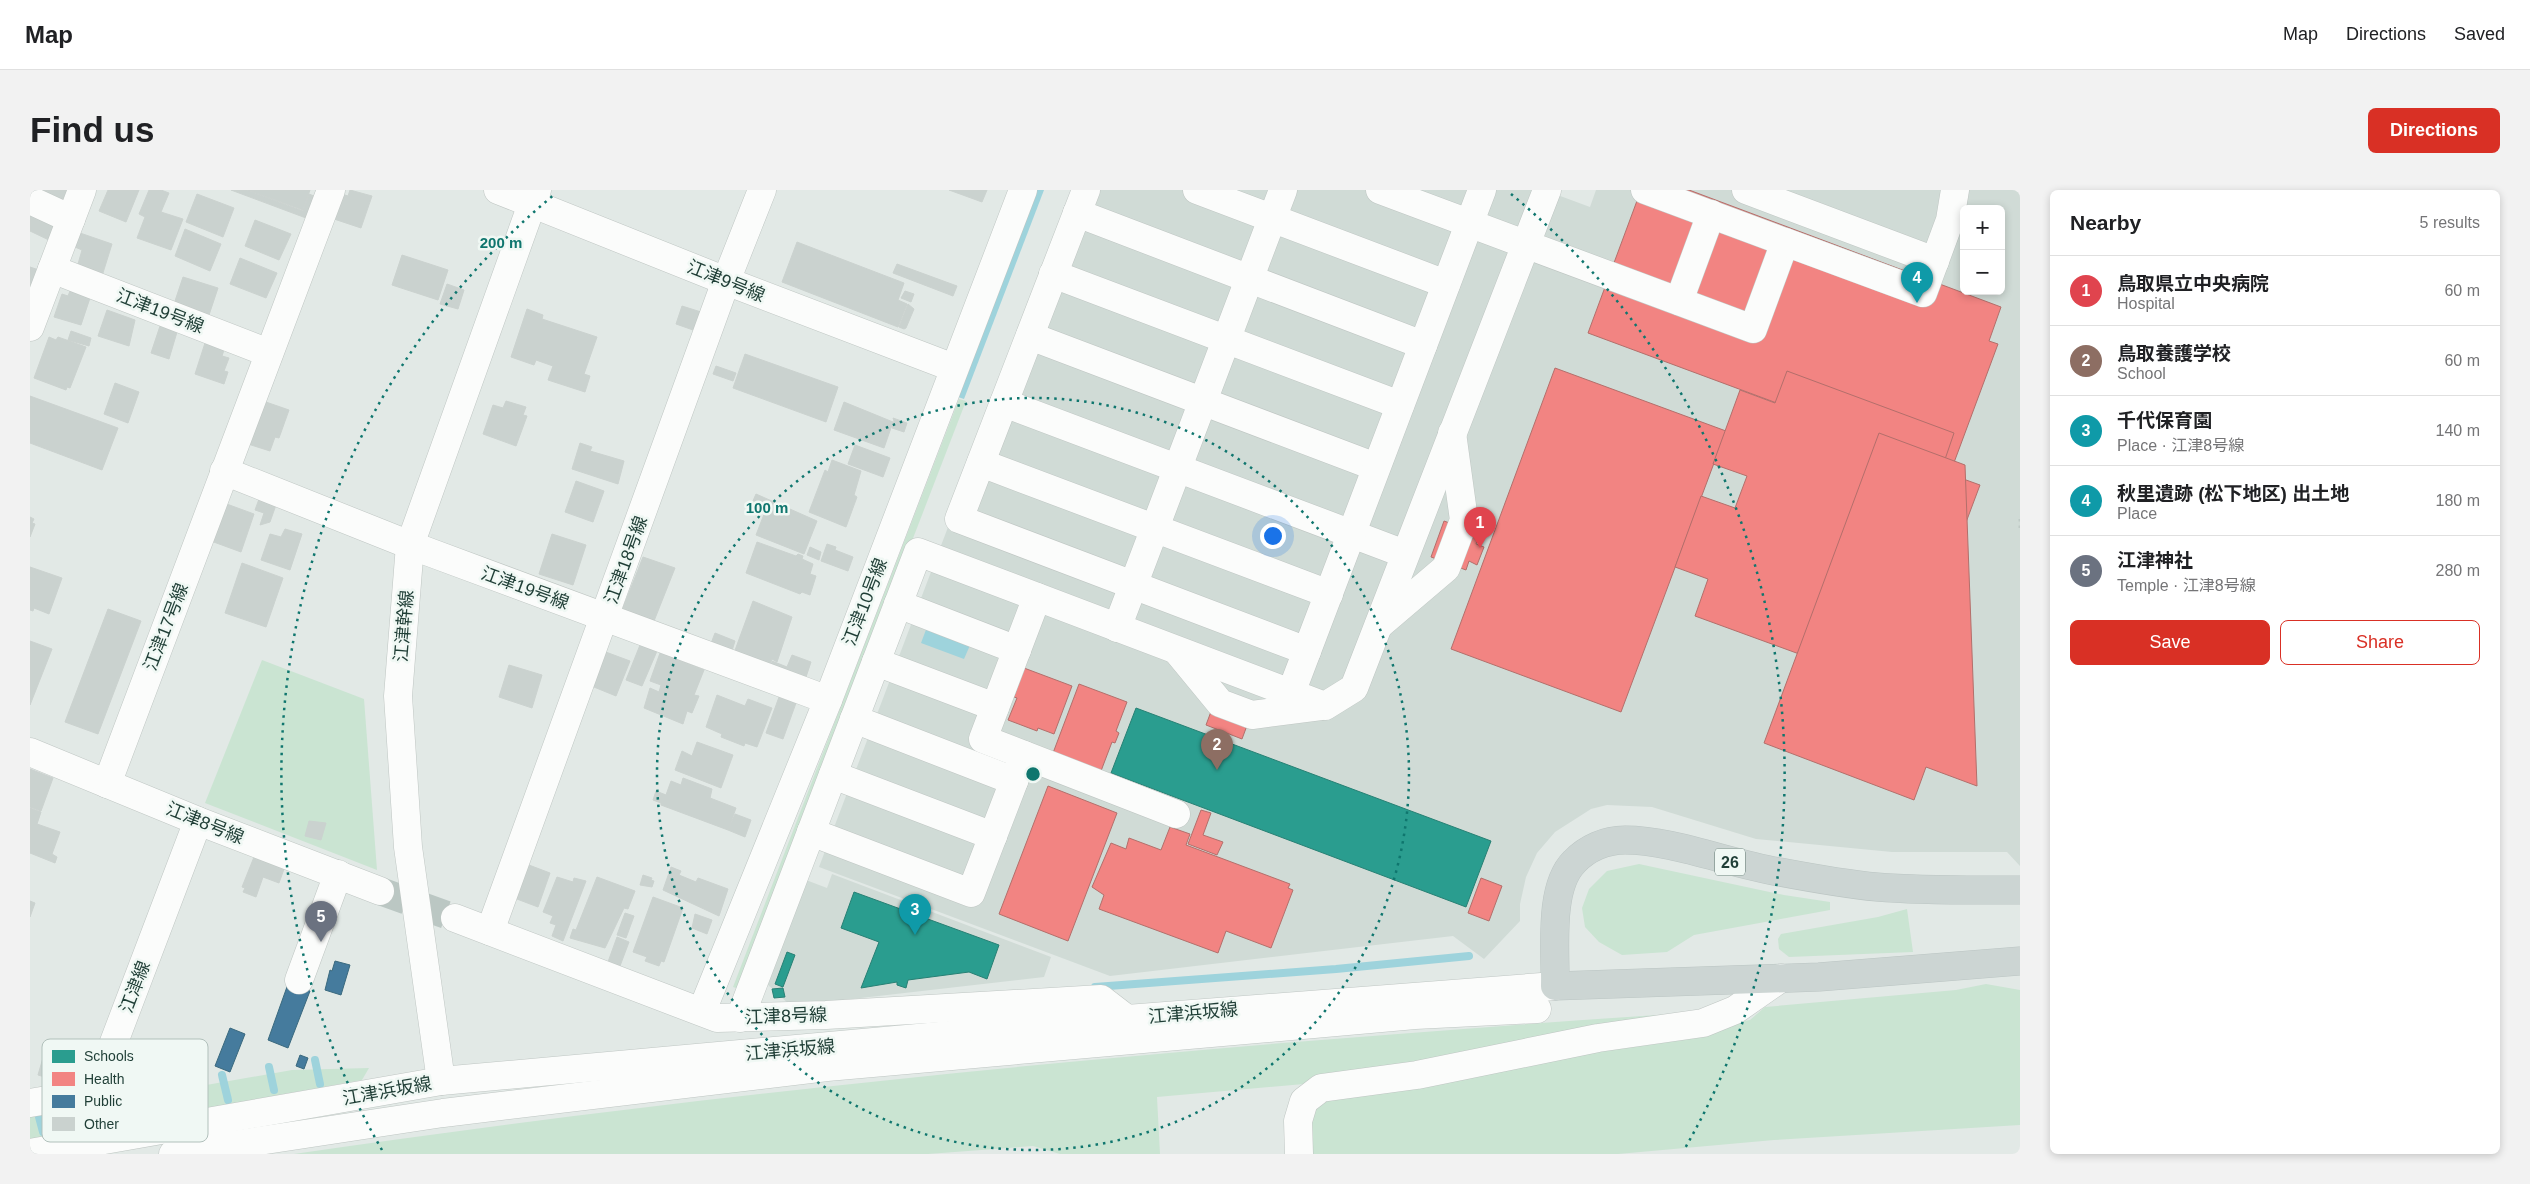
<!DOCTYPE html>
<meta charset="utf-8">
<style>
:root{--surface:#fff;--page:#f2f2f2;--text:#202124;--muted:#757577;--line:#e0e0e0;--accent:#d93025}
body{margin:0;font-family:Helvetica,"Noto Sans JP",sans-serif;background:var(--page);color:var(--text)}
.controls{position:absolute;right:15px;top:15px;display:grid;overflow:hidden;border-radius:8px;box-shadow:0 2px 8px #0003}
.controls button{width:45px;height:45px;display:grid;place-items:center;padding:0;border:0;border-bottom:1px solid var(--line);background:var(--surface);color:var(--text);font:25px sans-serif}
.you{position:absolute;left:1242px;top:345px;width:18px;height:18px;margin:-12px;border:4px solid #fff;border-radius:50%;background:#1a73e8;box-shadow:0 0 0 8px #1a73e833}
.badge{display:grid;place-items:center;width:32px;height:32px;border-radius:50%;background:var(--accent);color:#fff;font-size:16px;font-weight:700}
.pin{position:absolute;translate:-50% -41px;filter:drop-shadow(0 1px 2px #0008)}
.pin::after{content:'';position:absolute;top:26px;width:18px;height:15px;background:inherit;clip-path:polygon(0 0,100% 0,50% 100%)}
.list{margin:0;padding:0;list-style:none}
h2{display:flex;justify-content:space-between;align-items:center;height:65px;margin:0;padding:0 20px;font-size:21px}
h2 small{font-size:16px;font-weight:400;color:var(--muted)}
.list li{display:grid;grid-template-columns:32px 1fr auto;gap:15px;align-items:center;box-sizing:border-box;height:70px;padding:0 20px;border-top:1px solid var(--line)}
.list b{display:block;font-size:19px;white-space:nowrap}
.list p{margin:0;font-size:16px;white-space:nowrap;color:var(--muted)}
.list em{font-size:16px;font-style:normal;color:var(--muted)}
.actions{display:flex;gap:10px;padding:15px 20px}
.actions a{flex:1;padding:11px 0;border:1px solid var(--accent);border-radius:8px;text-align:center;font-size:18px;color:var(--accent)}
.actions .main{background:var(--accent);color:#fff}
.map{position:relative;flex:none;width:1990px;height:964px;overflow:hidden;border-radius:8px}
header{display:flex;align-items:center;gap:30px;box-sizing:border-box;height:70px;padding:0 25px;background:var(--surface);border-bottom:1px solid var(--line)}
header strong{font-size:24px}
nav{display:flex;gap:28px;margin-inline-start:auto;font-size:18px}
.intro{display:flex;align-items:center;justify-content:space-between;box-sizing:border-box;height:120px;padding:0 30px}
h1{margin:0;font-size:35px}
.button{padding:12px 22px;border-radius:8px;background:var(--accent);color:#fff;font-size:18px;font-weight:700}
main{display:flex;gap:30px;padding:0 30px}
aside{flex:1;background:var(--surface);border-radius:8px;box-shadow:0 2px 8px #0003}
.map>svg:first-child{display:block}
.built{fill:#d0dbd6;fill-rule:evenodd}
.green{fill:#cae4d2}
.water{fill:#9ed3dc}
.schools{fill:#2a9d8f;stroke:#278074}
.health{fill:#f28482;stroke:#b36f6b}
.public{fill:#457b9d;stroke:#3a697e}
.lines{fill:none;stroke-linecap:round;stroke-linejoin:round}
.stream{stroke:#9ed3dc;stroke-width:8}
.building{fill:#cad2cf;stroke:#cbd2cf}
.minor-tunnel{stroke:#bbc7c3;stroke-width:28;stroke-dasharray:28 14;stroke-linecap:butt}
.minor-casing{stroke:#bfc6c3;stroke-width:29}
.major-casing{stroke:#bbc5c3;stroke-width:29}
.path{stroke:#bfcac6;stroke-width:3;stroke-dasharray:2.5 4;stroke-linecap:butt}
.minor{stroke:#fbfcfb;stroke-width:28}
.major{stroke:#ccd5d3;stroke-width:28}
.ring{fill:none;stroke:#0f766e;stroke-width:2.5;stroke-dasharray:2.5 5}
.labels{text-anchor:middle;stroke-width:5;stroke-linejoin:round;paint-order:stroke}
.shield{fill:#f0f8f4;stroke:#5e766f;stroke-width:1}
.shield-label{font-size:16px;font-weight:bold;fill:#1f3e36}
.street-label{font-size:18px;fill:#1f3e36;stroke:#f0f8f4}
.key{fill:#f0f8f4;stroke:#b1c0bb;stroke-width:1}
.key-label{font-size:14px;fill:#1f3e36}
.centre{fill:#0f766e;stroke:#f0f8f4;stroke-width:2.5}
.ring-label{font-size:15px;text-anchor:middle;font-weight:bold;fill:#0f766e;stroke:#f0f8f4;stroke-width:5;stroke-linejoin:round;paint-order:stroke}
</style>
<header>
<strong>Map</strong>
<nav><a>Map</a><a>Directions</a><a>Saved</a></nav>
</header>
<div class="intro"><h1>Find us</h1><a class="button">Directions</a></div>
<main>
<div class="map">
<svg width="1990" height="964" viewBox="0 0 1990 964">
<rect width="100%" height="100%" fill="#e2e9e6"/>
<g class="built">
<path d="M1046 0H1514L1560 17 1566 0H1990V676L1977 662H1862L1726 649 1622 617 1577 615 1561 619 1525 642 1507 663 1496 687 1490 714V731L1454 769 1423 746 1080 786 789 677ZM1934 19H1971V101H1934Z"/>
<polygon points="802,684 1021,767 1014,787 761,816 737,794 776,690 797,698"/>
</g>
<g class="green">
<polygon points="929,209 936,211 709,799 703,797"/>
<polygon points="232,470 334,509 347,680 175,613"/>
<polygon points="1609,674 1754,705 1800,712 1800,720 1664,745 1637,762 1592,765 1569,752 1555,737 1552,718 1559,699 1577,681"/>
<polygon points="1877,719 1883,762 1759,767 1749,759 1748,749 1751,744 1848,727"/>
<polygon points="1956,794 1990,800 1990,935 1744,950 1588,964 1277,964 1280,913 1720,830 1735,817 1926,800"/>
<path d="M1687 821 1274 894 1127 907 1130 964H1030L1003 956 898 964H264C735 895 1212 852 1687 821Z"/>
<polygon points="339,878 332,890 0,950 0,926 262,880"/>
</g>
<g class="water">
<polygon points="1007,0 1014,0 934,209 928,207"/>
<polygon points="900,429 944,446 934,469 891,453"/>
</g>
<g class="schools">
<polygon points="1106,518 1461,651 1436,717 1081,583"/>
<polygon points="824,702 969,755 957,789 939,782 878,790 876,798 867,795 867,792 831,798 849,752 811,738"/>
<polygon points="757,762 765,765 753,797 745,794"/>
<polygon points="753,798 755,807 744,808 742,799"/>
</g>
<g class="health">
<polygon points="1611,0 1659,0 1971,117 1959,151 1968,154 1922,278 1558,143"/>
<polygon points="1525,178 1696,241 1591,522 1421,459"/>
<polygon points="1757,181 1924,243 1911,281 1950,295 1923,367 1892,356 1880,386 1912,398 1886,468 1848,454 1835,488 1665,426 1678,389 1645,377 1671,306 1705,318 1717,286 1683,274 1710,200 1745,213"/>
<polygon points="1849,243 1935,275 1947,596 1896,577 1884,610 1734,553"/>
<polygon points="1414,331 1450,344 1446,354 1454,357 1447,375 1439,371 1436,380 1401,367"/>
<polygon points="994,478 1042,496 1024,544 1008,538 1007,541 978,530 987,508 984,507"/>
<polygon points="1049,494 1097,512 1086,541 1089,543 1085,553 1082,552 1071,581 1023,563"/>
<polygon points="1189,500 1225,514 1212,549 1176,535"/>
<polygon points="1018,596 1087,623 1038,751 969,724"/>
<polygon points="1171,620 1181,623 1173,645 1193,652 1187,665 1158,654"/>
<polygon points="1140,637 1160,644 1156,655 1260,694 1258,698 1263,700 1241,758 1196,741 1188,763 1069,719 1074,705 1062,697 1081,653 1096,659 1099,648 1131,660"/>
<polygon points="1451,688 1472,696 1459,731 1438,723"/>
</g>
<g class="public">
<polygon points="305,771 320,775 311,805 295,800 300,780 302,781"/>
<polygon points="258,794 280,801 258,858 238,850"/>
<polygon points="200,838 215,844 200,882 185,876"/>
<polygon points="270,865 278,868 274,879 266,876"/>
</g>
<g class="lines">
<g class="stream">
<polyline points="1065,797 1306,779 1439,766"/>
<polyline points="285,870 290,894"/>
<polyline points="239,877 244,900"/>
<polyline points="192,885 198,910"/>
<polyline points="147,900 150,919"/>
<polyline points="104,908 106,926"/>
<polyline points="56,919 59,934"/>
<polyline points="9,927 13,942"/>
</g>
</g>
<g class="building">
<polygon points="0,0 38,0 32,15"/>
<polygon points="78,0 109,0 96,32 69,21"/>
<polygon points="119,0 131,0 139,3 131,22 153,29 141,60 107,48 115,27 109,24"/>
<polygon points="201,0 217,0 273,21 279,4 284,6 276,28"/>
<polygon points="218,0 280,0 273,20"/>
<polygon points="320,0 342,6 331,38 304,29 312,4 318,6"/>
<polygon points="919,0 957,0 952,12"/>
<polygon points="167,4 204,18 193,47 156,32"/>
<polygon points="0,15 31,29 21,51 0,41"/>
<polygon points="225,30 261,44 249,70 215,56"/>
<polygon points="155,39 191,54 180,81 145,66"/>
<polygon points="50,43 82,54 72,86 50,79 52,75 48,74 52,60 45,57"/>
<polygon points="767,52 874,93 868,110 877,114 868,137 752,92"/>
<polygon points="372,65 418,80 408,110 362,95"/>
<polygon points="210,68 247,83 236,108 200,94"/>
<polygon points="867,74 927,96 923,106 863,83"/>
<polygon points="0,77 9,80 0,103"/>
<polygon points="153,87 188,98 179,125 144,114"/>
<polygon points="417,94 434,100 428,119 410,114"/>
<polygon points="40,101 60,108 51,135 24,127 32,104 38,106"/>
<polygon points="875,101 884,104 881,112 871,108"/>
<polygon points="878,114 884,119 876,138 874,139 869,137"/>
<polygon points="652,116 671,122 666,141 646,134"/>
<polygon points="497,119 513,125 512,129 567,147 554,184 560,186 555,202 518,190 523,176 506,170 504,175 481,167"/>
<polygon points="77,120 105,130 99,156 68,146"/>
<polygon points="130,136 147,142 139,169 121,163"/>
<polygon points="41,141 61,148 59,156 38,150"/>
<polygon points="19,147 26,150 28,147 56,157 40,198 37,197 36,200 4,188"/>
<polygon points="175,153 194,160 192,166 199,168 194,181 198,182 194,194 165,184"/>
<polygon points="715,164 808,197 796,232 703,198"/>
<polygon points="686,176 706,183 703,191 683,184"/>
<polygon points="85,193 109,202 98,233 74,224"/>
<polygon points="0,206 88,238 72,280 0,253"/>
<polygon points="233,211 259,220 249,248 245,247 240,261 218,254"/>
<polygon points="476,211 496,217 493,225 497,226 486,256 453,244 463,215 473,218"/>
<polygon points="814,212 863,232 854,258 804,240"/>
<polygon points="863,228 877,233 874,242 862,238 864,231"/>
<polygon points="550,253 562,257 560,261 594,271 588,294 542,279"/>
<polygon points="825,255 860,268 853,287 818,274"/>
<polygon points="802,270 831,281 824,305 827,307 816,337 779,322 795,280 798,282"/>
<polygon points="546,291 574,301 563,332 535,322"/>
<polygon points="726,304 787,331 774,364 726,345 736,319 722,313"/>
<polygon points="229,309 246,315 240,332 230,335 234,323 225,320"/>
<polygon points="194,313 224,324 211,362 181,351"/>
<polygon points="0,327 4,329 2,333 5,334 0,347"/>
<polygon points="255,339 272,344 260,380 231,370 240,344 251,347"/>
<polygon points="522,344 556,355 543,395 509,384"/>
<polygon points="727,352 766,366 768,364 773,366 772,369 783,374 780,384 786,386 780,405 772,402 770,404 716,383"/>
<polygon points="797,354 806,357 805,360 823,367 818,381 791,371"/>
<polygon points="780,357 791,362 789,370 777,365"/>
<polygon points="613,367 645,378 624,431 593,418"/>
<polygon points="212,373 253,388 236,437 195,423"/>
<polygon points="0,377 32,388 19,424 4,418 3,421 0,420"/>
<polygon points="723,411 762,427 747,472 742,469 739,476 704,463"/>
<polygon points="78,419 111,431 68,544 35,532"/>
<polygon points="685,443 705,451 701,464 680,456"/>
<polygon points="0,451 22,459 0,515"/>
<polygon points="610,455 627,461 612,496 596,490"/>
<polygon points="573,461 600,471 586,506 559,495"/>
<polygon points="630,463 674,480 664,505 669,506 662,523 657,521 653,534 614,518 620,498 629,502 631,495 620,491"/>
<polygon points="762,465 781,472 775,490 741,477 742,471 757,477"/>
<polygon points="479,475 512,485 502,518 469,507"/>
<polygon points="687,505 715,516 718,509 742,518 727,557 715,553 714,556 691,547 692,544 676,537"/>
<polygon points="749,507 766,513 753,549 736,543"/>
<polygon points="667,552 703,565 691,598 645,580 652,561 662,566"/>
<polygon points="0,579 23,588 11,621 0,617"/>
<polygon points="653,588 682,599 680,608 706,618 698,640 631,615 631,613 623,610 626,601 636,605 641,591 651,595"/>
<polygon points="0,618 11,622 7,634 30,642 22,664 27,667 25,673 0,663"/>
<polygon points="705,624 721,630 715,647 698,640"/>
<polygon points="279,631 296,633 291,650 275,646"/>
<polygon points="224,667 254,679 249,693 233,687 226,707 213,702 215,698 212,697"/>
<polygon points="491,672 520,683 508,717 479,706"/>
<polygon points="641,677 651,681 649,685 666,692 668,688 698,699 689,726 633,700"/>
<polygon points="613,685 622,688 621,690 624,691 622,697 610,695"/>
<polygon points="527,687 543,692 544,688 556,691 533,751 522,746 526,735 520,733 523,726 513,722"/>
<polygon points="567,687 605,701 598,719 594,718 575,758 540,748 543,739 546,740"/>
<polygon points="623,707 653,718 634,772 631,771 629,776 615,771 617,767 603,762"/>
<polygon points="0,711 5,713 0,727"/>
<polygon points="595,723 604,726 596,748 587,745"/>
<polygon points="665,724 682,730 677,744 662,738"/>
<polygon points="587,747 599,752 590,776 578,772"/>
<polygon points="17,854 43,861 38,877 30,875 25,890 8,885"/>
</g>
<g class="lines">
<polyline class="minor-tunnel" points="350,701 425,728"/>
<g class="minor-casing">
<g id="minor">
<polyline points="468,0 696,91 924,178"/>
<polyline points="1056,0 929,329 1277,461"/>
<polyline points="1167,0 1416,94"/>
<polyline points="1350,0 1723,139 1755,52 1615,0"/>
<polyline points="1716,0 1905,71"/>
<polyline points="0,10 41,29"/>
<polyline points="1047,23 1393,155"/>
<polyline points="1755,52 1893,103 1920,30 1925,0"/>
<polyline points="22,79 239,163"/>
<polyline points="1023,84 1370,215"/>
<polyline points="1649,111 1681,24"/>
<polyline points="0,137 52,0"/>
<polyline points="1000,146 1346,277"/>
<polyline points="974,213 1375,364"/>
<polyline points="951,273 1299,404"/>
<polyline points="194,281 380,355 798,510"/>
<polyline points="1007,407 953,549 1146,624"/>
<polyline points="868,414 987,460"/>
<polyline points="1349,435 1416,378 1434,330 1422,243"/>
<polyline points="1087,438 1253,0"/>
<polyline points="1148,462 1190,513 1222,525 1291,516"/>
<polyline points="846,472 965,517"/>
<polyline points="1261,503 1452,0"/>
<polyline points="824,529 984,591"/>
<polyline points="0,562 168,631 350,701"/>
<polyline points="803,585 963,646"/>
<polyline points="77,594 301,0"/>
<polyline points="781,642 941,703 994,565"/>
<polyline points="425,728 687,828 796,825 1071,809 1097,829"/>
<polyline points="460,741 696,91 732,0"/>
<polyline points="269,790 308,684"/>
<polyline points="672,821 798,510 993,0"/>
<polyline points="710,828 888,362 1295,516 1324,498 1517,0"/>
<polyline points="411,891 378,657 368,506 380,355 507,0"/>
<polyline points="0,913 65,902 168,631"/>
<polyline points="0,963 411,891 1097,829 1525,796"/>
<polyline points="143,964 413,923 797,877 1385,825 1507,819"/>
<polyline points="1269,964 1268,931 1274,911 1291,898 1387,885 1568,848 1673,833 1705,820 1751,788"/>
</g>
</g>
<g class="major-casing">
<path id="major" d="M1990 700C1942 700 1894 701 1847 697 1814 694 1782 688 1750 682 1701 674 1642 650 1595 650 1576 650 1557 658 1544 672 1518 698 1526 762 1525 796L1789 787 1990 771"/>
</g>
<polyline class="path" points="1990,329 1990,342"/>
<use href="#minor" class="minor"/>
<use href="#major" class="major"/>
</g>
<g class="ring">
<circle cx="1003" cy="584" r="376"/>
<path d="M352 960A752 752 0 0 1 525 4M1481 4A752 752 0 0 1 1654 960"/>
</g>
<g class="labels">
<rect class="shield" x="1685" y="658.5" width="30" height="27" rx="4"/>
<g class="shield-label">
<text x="1700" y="678">26</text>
</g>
<g class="street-label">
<text transform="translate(696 91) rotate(22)" y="6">江津9号線</text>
<text transform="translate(130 121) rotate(21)" y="6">江津19号線</text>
<text transform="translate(596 370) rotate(-70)" y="6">江津18号線</text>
<text transform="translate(495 398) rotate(20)" y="6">江津19号線</text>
<text transform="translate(835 412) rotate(-69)" y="6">江津10号線</text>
<text transform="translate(374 436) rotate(-85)" y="6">江津幹線</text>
<text transform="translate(136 437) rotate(-69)" y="6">江津17号線</text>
<text transform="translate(175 633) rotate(22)" y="6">江津8号線</text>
<text transform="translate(105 797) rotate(-69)" y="6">江津線</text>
<text transform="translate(1163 823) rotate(-5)" y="6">江津浜坂線</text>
<text transform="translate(756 826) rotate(-2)" y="6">江津8号線</text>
<text transform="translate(760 860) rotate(-5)" y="6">江津浜坂線</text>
<text transform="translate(357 901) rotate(-10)" y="6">江津浜坂線</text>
</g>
</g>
<rect x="12" y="849" width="166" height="103" rx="8" class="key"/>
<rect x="22" y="860" width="23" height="13" fill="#2a9d8f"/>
<rect x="22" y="882" width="23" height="14" fill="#f28482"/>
<rect x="22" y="905" width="23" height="13" fill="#457b9d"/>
<rect x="22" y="927" width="23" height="14" fill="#cad2cf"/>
<g class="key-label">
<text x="54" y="871">Schools</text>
<text x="54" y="894">Health</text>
<text x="54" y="916">Public</text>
<text x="54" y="939">Other</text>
</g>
<circle cx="1003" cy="584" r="8" class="centre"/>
<g class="ring-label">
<text x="471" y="58">200 m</text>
<text x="737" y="323">100 m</text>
</g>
</svg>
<div class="controls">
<button>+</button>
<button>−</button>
</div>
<div class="you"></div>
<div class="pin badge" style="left:1450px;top:358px;background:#e0444e">1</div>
<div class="pin badge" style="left:1187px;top:580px;background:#8d6e63">2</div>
<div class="pin badge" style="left:885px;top:745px;background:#0f9aa8">3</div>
<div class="pin badge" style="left:1887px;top:113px;background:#0f9aa8">4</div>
<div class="pin badge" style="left:291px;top:752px;background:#6b7280">5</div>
</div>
<aside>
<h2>Nearby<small>5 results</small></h2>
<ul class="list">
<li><span class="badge" style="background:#e0444e">1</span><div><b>鳥取県立中央病院</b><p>Hospital</p></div><em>60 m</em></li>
<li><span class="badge" style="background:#8d6e63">2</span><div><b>鳥取養護学校</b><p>School</p></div><em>60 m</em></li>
<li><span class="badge" style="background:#0f9aa8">3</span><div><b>千代保育園</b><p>Place · 江津8号線</p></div><em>140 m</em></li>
<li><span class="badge" style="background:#0f9aa8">4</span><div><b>秋里遺跡 (松下地区) 出土地</b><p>Place</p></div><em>180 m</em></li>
<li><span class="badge" style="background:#6b7280">5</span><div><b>江津神社</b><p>Temple · 江津8号線</p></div><em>280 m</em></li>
</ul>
<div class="actions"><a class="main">Save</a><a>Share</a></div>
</aside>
</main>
